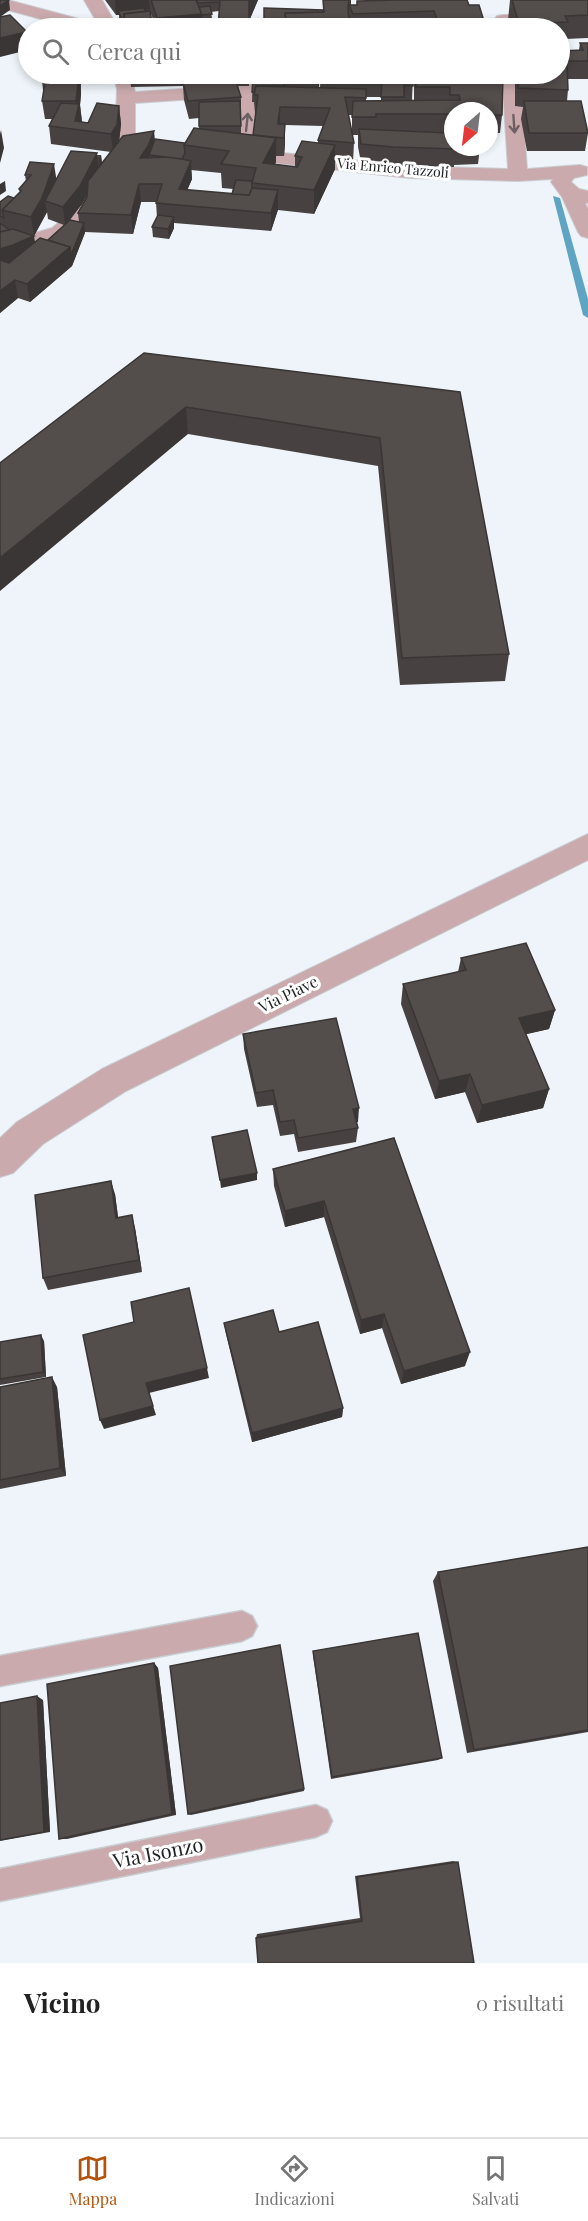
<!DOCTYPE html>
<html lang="it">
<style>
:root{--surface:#fff;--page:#f2f2f2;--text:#222;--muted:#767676;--line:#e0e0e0;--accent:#b45309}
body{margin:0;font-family:"Playfair Display",serif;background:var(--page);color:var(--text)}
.compass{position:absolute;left:444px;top:102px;width:54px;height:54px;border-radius:50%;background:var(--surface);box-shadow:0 3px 9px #0003;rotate:208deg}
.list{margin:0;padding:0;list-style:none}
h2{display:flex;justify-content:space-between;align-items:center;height:78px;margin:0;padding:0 24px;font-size:26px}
h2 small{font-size:20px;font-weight:400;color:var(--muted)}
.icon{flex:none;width:33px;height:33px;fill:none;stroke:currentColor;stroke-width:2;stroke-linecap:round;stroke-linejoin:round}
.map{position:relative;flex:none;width:588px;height:1963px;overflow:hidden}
.search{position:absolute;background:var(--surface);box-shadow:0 3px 9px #0003;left:18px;right:18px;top:18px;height:66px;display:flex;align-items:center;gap:15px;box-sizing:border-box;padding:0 21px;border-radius:33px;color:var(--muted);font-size:22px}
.sheet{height:174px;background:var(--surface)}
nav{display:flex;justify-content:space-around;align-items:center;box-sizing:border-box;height:84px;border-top:2px solid var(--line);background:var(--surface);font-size:16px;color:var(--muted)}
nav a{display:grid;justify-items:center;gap:3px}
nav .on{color:var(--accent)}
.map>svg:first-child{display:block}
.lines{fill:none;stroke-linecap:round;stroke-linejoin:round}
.stream{fill:#5fa4c3;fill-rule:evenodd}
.lane-casing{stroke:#c9ced3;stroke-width:3}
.street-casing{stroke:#c9ced3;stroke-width:2}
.lane{fill:#caaaad;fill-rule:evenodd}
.street{fill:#caaaad;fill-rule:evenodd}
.wall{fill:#474241;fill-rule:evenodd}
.shaded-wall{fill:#3a3635}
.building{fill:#534d4c;stroke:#3a3635;stroke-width:1.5}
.oneway{stroke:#6d6062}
.labels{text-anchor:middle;stroke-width:6;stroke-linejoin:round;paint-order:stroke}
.far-street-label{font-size:14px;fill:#212325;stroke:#fff}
.street-label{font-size:16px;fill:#212325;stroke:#fff}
.near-street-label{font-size:20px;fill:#212325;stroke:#fff}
</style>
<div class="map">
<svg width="588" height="1963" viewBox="0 0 588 1963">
<rect width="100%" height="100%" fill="#eef4f9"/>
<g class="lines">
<polygon class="stream" points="553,196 560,198 588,299 588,318 583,315"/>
<g class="lane-casing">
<g id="lane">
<polygon points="242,1611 252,1616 257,1626 252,1636 242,1641 0,1686 0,1656"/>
<polygon points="316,1805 327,1810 332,1821 327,1832 316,1837 0,1901 0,1869"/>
</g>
</g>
<g class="street-casing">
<g id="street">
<polygon points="0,0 8,0 98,24 84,0 102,0 118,28 74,28 0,8"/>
<polygon points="588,11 588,21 503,25 497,24 494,20 497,16 503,15"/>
<polygon points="113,74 131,74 135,92 241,85 242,74 260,74 254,150 409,166 508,169 502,74 520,74 527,169 580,165 587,167 587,175 574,178 571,182 579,189 588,191 588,203 585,203 588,209 588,238 581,236 578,232 562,197 551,182 553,179 518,181 409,178 224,157 221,153 224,149 235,148 240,96 135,103 135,147 88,218 66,236 0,256 0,243 52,228 74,210 115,147 117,89"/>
<polygon points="588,834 588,860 126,1091 43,1144 13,1173 0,1177 0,1138 17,1122 102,1069"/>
</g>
</g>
<use href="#lane" class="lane"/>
<use href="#street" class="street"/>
</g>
<g class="wall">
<polygon points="105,0 258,0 249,21 219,11 211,12 213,24 202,24 203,28 156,28 150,11 153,28 124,28 119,21 119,15 116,15"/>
<polygon points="323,0 351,0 351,5 357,5 357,1 469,5 484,21 484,28 264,28 323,10"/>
<polygon points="510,0 588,0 588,38 565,39 564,45 560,45 560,28 511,28 508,20"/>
<polygon points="580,43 588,43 588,79 568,79 568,90 567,101 588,133 585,151 527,151 521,119 523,107 515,106 515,74 560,74 560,62 561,51 579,50"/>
<path d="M81 74V94L80 105 82 122 88 123 119 106 121 124 119 141 155 139 185 143 199 129V118L189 119 184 100 183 86 131 87 130 74H249V86H238L241 97V134L253 135 256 113H255L254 102H252L253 74H320L319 87H320L321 74H413L412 100H414V74H503L502 115 500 133H489V111H453V147H480L478 164 454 165V167L392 166 361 162 358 147V135H352L354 143 353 162 335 160V169L314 214 278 210 271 231 174 223V228L169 239 153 237 152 227 157 218 156 202H141L133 234 85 232 72 266 30 302 18 298 0 313V202L14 198 20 192 19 189 26 181 25 175 56 179 97 155H101L102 163 111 152 51 144 49 126 52 119H45L42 101 44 90H43L42 80ZM366 97H381V101H366ZM348 115H352V133ZM285 125 323 126 318 140V143L295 156V167L275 164 276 162V156H284L285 143ZM191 170 221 173 222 188 233 189 232 194 187 190 192 179ZM87 195 78 213 79 222 70 220 82 204ZM47 212 48 219 64 225 48 240 35 242 28 234 34 236Z"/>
<polygon points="144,353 460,392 509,654 505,681 400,685 378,466 188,434"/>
<polygon points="461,958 555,1010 549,1029 526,1034 549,1089 543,1108 477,1123 465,1092 435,1099 401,1004 403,984 458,972"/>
<polygon points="243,1034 358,1122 356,1122 358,1128 356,1142 298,1152 294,1134 280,1136 273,1105 257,1107 244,1049"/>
<polygon points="394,1138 465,1366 401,1384 382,1328 360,1334 324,1217 285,1227 274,1186 273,1169"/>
<polygon points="115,1194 118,1218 135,1228 142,1272 48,1290 43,1278"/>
<polygon points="224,1323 279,1332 343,1408 342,1417 252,1442 226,1334"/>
<polygon points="44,1341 46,1377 0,1385 0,1342"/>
<polygon points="0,1387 57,1387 66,1476 0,1489"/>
<polygon points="588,1547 588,1732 467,1753 433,1581 438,1572"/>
<polygon points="313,1651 442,1758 438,1760 331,1779 313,1655"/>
<polygon points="154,1663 158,1668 176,1815 67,1839 59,1839"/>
<polygon points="43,1700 50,1832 0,1841 0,1703"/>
<polygon points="304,1789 304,1791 191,1815 188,1814"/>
<polygon points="453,1861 458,1862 474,1963 256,1938 257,1934 360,1918 355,1876"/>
</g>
<g class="shaded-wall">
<polygon points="9,0 10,10 0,17 0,6"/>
<polygon points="115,0 149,0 150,9 120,14 118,11 119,15 116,15"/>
<polygon points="249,0 258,0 249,21 249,28"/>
<polygon points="202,14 203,28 158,28 157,18"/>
<polygon points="27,32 28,50 0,57 0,38"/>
<polygon points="318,74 320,74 318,92"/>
<polygon points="79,77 81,94 80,105 82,122 75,121 77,114 76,101"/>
<polygon points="119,106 121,124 119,143 113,152 111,134"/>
<polygon points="280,107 280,125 278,124"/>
<polygon points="285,124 285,143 284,156 284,138"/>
<polygon points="1,130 4,148 0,163 0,134"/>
<polygon points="154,131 156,150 149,155 150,165 140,158"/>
<polygon points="276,138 276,162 265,184 263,163"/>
<polygon points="335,145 335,169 314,214 314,190"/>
<polygon points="97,153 99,171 82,204 65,225 63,207"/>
<polygon points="101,155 102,165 100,169 99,159"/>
<polygon points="191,161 192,179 181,205 179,189"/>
<polygon points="54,164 57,183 45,201 47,212 34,236 31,217"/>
<polygon points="5,181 6,191 0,195 0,184"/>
<polygon points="139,184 141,202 133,234 131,215"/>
<polygon points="278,190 278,209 271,231 271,213"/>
<polygon points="174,217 174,228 169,239 168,229"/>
<polygon points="84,223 85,233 72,266 30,302 27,284"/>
<polygon points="34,236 37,255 0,269 0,249"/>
<polygon points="15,280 18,298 0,313 0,291"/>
<polygon points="186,407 188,434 0,591 0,558"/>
<polygon points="555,1010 549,1029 514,1037 519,1018"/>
<polygon points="470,1074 465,1092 435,1099 439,1081"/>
<polygon points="549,1089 543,1108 477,1123 482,1105"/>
<polygon points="359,1108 358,1122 351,1123 353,1109"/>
<polygon points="257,1173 257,1180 221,1188 220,1180"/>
<polygon points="111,1181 115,1194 120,1231 116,1218"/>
<polygon points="324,1201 324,1217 285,1227 285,1211"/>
<polygon points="132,1215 135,1228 142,1272 139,1260"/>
<polygon points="384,1314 382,1328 360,1334 361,1320"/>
<polygon points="41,1335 44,1341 46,1377 43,1372"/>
<polygon points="470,1352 465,1366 401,1384 404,1371"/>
<polygon points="207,1368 209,1378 149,1393 156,1415 104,1429 100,1420 146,1383"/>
<polygon points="52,1377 57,1387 66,1476 60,1468"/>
<polygon points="343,1408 342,1417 252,1442 252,1433"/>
<polygon points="154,1663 158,1668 176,1815 172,1814"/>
<polygon points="37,1696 43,1700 50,1832 44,1832"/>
</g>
<g class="building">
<polygon points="0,0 9,0 0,6"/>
<polygon points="151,0 196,0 202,14 157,18"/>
<polygon points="196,0 220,0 220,2 198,3"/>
<polygon points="220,0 249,0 249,28 218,28"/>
<polygon points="323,0 349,0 348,7 349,21 286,22 285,13 324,12"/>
<polygon points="399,0 467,0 469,5 479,5 484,21 438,22 434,11 353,14 349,5 357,5 357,1"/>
<polygon points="512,0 588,0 588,15 565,16 568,22 519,24"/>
<polygon points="210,6 212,14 202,15 199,7"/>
<polygon points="144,8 146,11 124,14 124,22 118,11"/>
<polygon points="264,8 323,10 323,12 285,13 286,28 264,28"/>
<polygon points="150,11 153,28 126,28 124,14"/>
<polygon points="10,15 27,32 0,38 0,17"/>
<polygon points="400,19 401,23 354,25 353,22"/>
<polygon points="407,23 411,28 281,28"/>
<polygon points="580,43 588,43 588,61 565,61 561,51 583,50"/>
<polygon points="560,64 567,64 568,90 518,88 518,74 560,74"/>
<polygon points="42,74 79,74 79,79 79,77 46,77 46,80 42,80"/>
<polygon points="321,74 413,74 413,86 404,85 404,97 381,97 382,80 321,78"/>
<polygon points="415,74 503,74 502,115 489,115 489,111 453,111 453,114 376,114 376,117 352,117 353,101 460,100 459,95 450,95 450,87 416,87"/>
<polygon points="46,77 79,77 76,101 42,101"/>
<polygon points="235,79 241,97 188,101 183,83"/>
<polygon points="253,79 284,81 284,86 256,86 255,92 252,92"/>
<polygon points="256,86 366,89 366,98 345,97 354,143 318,140 330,108 280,107 278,124 285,124 284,138 253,135 258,95 254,95"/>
<polygon points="240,101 241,126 199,126 199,102"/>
<polygon points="524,101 581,101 588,133 529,133"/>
<polygon points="61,103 79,104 75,121 88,123 97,103 119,106 117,125 111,134 49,126"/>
<polygon points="194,128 276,138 263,163 297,167 302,157 295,156 302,141 335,145 314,190 252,183 256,168 221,164 229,151 184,145"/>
<polygon points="359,129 449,133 449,129 453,129 453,147 456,147 456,149 393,147 361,144"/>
<polygon points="154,131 148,146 140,158 173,157 191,161 179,189 249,195 252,188 278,190 271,213 156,203 162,184 139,184 131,215 78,213 87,197 88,181 123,136"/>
<polygon points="155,139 185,143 184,145 185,153 182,159 149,155"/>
<polygon points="71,151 97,153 80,186 63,207 45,201"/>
<polygon points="30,162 54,164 42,198 31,217 2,210 21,191 19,189 31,175 25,175"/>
<polygon points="236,180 252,181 252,188 249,195 232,194"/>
<polygon points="8,196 14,198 2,210 4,218 0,216 0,202"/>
<polygon points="158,215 174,217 168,229 152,227"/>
<polygon points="70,220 84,223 71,255 70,247 48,240"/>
<polygon points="0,223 10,230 0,232"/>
<polygon points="13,229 34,236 13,245 0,249 0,232"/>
<polygon points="40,238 70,247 27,284 15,280 0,291 0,260 9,263"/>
<polygon points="144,353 460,392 509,654 402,658 380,438 186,407 0,558 0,463"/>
<polygon points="526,943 555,1010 519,1018 549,1089 482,1105 470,1074 439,1081 403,984 466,970 461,958"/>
<polygon points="336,1018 359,1108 353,1109 358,1128 298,1138 294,1120 280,1122 273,1090 256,1093 243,1034"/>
<polygon points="247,1130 257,1173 220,1180 212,1137"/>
<polygon points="394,1138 470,1352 404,1371 384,1314 361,1320 324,1201 285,1211 273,1169"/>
<polygon points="111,1181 116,1218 132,1215 139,1260 43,1278 35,1195"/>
<polygon points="189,1288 207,1368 146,1383 153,1406 100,1420 83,1335 134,1322 131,1302"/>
<polygon points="273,1310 279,1332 318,1322 343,1408 252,1433 224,1323"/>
<polygon points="41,1335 43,1372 0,1379 0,1342"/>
<polygon points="52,1377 60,1468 0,1480 0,1387"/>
<polygon points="588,1547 588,1730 474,1750 438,1572"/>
<polygon points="418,1633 442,1758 332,1777 313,1651"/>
<polygon points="280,1645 304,1789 188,1814 170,1666"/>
<polygon points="154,1663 172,1814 59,1839 47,1684"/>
<polygon points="37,1696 44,1832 0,1840 0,1703"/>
<polygon points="458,1862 474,1963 258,1963 256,1938 362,1921 357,1877"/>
</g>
<defs><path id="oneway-shaft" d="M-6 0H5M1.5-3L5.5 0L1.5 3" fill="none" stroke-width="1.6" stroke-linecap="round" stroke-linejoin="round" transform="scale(1.5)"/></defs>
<g class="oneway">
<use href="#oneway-shaft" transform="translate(247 122) rotate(-84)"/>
<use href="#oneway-shaft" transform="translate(514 124) rotate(86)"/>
</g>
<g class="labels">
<g class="far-street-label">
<text transform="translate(393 168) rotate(5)" y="5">Via Enrico Tazzoli</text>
</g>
<g class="street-label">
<text transform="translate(288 994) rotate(-26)" y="6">Via Piave</text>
</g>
<g class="near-street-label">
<text transform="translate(158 1853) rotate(-11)" y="7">Via Isonzo</text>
</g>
</g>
</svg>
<svg class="compass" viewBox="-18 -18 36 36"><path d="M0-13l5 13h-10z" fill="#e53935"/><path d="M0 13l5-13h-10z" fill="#767676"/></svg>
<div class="search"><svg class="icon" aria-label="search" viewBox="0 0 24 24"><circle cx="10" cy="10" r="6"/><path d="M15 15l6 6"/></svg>Cerca qui</div>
</div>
<section class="sheet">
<h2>Vicino<small>0 risultati</small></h2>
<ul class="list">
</ul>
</section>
<nav>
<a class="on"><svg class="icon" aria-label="map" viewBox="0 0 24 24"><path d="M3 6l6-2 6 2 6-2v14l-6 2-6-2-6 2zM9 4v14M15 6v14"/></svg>Mappa</a>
<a><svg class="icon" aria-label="directions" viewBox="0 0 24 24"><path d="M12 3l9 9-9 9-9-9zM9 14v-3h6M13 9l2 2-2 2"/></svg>Indicazioni</a>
<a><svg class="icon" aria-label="saved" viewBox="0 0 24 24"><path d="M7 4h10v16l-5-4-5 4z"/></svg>Salvati</a>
</nav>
